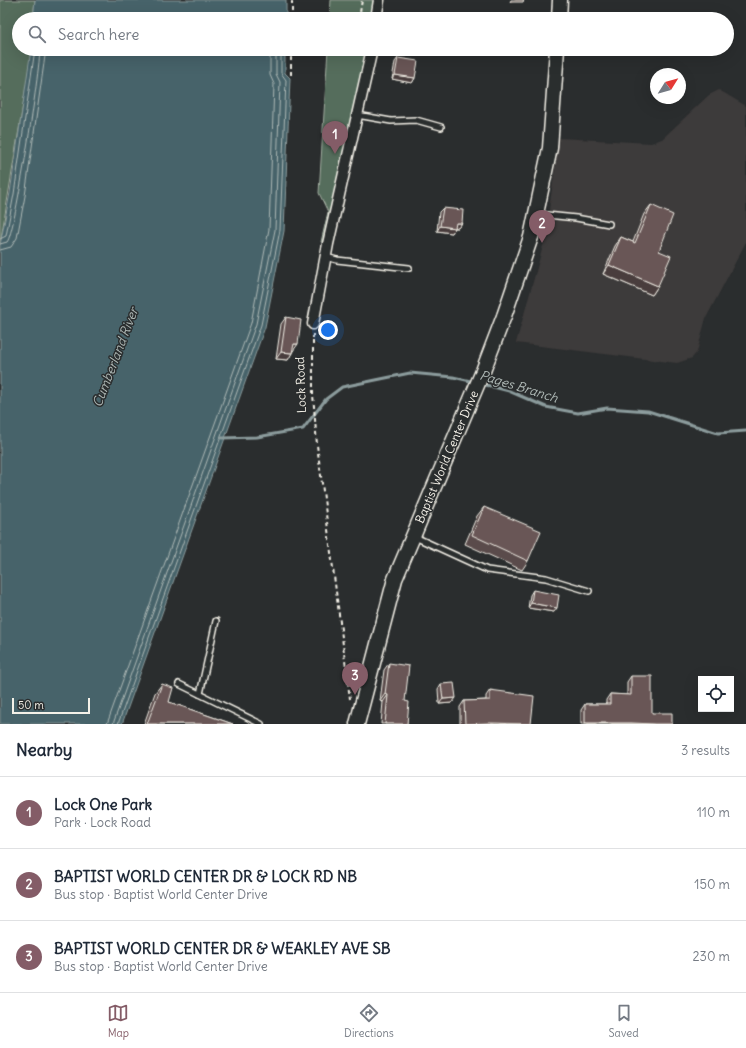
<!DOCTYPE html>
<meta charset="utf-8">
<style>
:root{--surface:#fff;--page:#f2f2f3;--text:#1f2937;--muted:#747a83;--line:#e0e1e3;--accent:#845c67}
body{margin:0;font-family:Delius,sans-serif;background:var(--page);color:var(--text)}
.controls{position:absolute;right:12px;bottom:12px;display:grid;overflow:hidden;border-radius:0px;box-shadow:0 4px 16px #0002}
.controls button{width:36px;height:36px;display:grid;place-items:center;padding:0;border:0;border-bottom:1px solid var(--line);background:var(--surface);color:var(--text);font:20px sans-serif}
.compass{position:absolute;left:650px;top:68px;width:36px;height:36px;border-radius:50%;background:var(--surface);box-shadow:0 4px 16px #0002;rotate:53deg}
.scale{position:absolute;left:12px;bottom:10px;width:78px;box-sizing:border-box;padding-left:4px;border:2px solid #f4f1e8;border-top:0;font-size:11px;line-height:14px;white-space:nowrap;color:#f4f1e8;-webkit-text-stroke:3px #2a2d2e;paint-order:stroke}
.you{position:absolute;left:328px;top:330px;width:14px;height:14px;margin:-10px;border:3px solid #fff;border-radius:50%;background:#1a73e8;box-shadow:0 0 0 6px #1a73e833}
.badge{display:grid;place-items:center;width:26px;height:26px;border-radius:50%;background:var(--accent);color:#fff;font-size:13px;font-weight:700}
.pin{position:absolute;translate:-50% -33px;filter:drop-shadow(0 1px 2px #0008)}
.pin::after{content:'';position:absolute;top:21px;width:14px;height:12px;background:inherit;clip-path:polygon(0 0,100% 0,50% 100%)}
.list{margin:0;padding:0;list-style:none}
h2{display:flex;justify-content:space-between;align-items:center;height:52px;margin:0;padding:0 16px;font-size:17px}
h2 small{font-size:13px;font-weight:400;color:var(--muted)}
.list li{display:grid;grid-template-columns:26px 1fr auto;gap:12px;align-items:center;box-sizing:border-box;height:72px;padding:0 16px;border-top:1px solid var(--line)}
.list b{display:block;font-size:15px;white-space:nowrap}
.list p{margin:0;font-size:13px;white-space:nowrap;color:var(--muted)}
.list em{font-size:13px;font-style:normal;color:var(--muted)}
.icon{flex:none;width:22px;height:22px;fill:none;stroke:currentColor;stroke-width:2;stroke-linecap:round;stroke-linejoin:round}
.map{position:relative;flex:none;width:746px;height:724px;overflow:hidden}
.search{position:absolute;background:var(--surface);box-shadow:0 4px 16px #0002;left:12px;right:12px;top:12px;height:44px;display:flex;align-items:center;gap:10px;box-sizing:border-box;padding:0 14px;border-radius:22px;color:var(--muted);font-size:15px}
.sheet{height:268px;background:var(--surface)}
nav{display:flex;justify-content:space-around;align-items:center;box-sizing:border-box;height:56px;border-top:1px solid var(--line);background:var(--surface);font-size:11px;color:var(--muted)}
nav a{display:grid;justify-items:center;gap:2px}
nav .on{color:var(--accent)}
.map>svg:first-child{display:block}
.built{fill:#3d3a3a}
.green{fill:#546d5c;stroke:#a4afa2}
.water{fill:#47646b;stroke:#8c9c9d}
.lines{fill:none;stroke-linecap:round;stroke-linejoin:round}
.shore{stroke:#afb9b6;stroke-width:1}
.stream{stroke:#8c9c9d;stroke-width:3}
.lane-casing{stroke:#f4f1e8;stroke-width:8}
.street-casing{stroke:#f4f1e8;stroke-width:13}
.secondary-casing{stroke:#f4f1e8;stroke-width:17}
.path{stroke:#f4f1e8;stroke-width:2;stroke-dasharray:4 3;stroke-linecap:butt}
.lane{stroke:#2a2d2e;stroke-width:5}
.street{stroke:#2a2d2e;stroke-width:10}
.secondary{stroke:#2a2d2e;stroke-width:14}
.wall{fill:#5a4b4b;stroke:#f4f1e8}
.shaded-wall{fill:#4a3d3d;stroke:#f4f1e8}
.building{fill:#695757;stroke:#f4f1e8}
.labels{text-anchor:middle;stroke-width:3;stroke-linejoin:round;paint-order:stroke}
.street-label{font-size:12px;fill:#f4f1e8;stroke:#2a2d2e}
.water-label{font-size:13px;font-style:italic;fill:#afb9b6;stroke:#2a2d2e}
</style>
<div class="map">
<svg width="746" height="724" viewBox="0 0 746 724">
<rect width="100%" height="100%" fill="#2a2d2e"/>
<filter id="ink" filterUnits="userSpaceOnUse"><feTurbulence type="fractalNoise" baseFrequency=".025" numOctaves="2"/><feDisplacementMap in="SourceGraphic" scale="8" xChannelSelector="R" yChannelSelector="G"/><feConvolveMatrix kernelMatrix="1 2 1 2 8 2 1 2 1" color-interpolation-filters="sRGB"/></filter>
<g filter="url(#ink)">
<polygon class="built" points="719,90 746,106 746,242 706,318 697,352 692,358 677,363 516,343 545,239 559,138 651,143 662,139 709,95"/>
<g class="green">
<polygon points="0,0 35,0 33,19 19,19 19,49 31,49 30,62 0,245"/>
<polygon points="331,0 379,0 376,19 330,19"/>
<polygon points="328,49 372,49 328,244 321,242 328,212 319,193"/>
</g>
<g class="water">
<polygon points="35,0 286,0 286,19 33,19"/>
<polygon points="31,49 285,49 285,73 290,78 284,231 265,327 122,724 0,724 0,245 10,193"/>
</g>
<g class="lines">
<g class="shore">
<polyline points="0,239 6,236 14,194 35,49"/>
<path d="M0 244 7 242C15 234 40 70 40 49"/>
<polyline points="0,250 11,247 17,238 25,196 46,49"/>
<polyline points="107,724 251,323 269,229 274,84 270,75 270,49"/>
<polyline points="113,724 256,324 275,230 280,82 276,74 276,49"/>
<polyline points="118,724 261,325 280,230 286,80 281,73 281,49"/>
</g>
<g class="stream">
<polyline points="482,384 509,391 546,407 578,413 607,408 648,411 718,433 746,431"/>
<polyline points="222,438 257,437 303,429 326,399 342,387 410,373 453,377 475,382"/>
</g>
<g class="lane-casing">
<g id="lane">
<polyline points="357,115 391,121 416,120 441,127"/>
<polyline points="537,214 576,218 609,224"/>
<polyline points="326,257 337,260 409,268"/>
<polyline points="415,537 487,570 546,578 589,591"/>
<polyline points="179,684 261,724"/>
<polyline points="200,694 216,621"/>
</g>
</g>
<g class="street-casing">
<g id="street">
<polyline points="376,19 379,0"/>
<polyline points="313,324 328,244 372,49"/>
</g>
</g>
<g class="secondary-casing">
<g id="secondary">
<polyline points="559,19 560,0"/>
<polyline points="357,724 395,579 483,371 504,316 531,237 550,148 557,49"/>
</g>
</g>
<g class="path">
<polyline points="292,19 292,0"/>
<polyline points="359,19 362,0"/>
<polyline points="291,75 291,49"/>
<polyline points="313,334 313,394 317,445 350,699"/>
</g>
<use href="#lane" class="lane"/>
<use href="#street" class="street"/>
<use href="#secondary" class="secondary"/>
</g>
<g class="wall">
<polygon points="398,58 415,78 412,83 392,79 395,62"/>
<polygon points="651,205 659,251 658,286 652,295 603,274 615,246 621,237 633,242 644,214"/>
<polygon points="443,208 462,223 458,228 455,228 452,233 437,231 439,212"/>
<polygon points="286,317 293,351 288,360 276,359 281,324"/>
<polygon points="484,507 528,561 522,570 465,544 477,516"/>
<polygon points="533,590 554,612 528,608 530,595"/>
<polygon points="389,663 405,701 407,724 381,724 383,702 380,701 384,670"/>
<polygon points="631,676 652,713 672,724 581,724 581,710 585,704 606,704 606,700 610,694 627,695 627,682"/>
<polygon points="162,684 169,702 233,724 144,724 155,693"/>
<polygon points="441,684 452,703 439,704 438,689"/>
<polygon points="490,690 531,724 460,724 460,707 464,701 486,700 486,696"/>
</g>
<g class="shaded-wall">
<polygon points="511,0 524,0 523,2 510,2"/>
<polygon points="395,75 415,78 412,83 392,79"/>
<polygon points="456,223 462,223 458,228 452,227"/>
<polygon points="440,226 455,228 452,233 437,231"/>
<polygon points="609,265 658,286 652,295 603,274"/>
<polygon points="294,344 298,344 293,351 289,350"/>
<polygon points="281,352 292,353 288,360 276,359"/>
<polygon points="531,603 557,608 554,612 528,608"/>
<polygon points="385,694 388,695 383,702 380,701"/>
<polygon points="456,698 452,703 439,704 443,699"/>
<polygon points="585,723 631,723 654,724 584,724"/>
</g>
<g class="building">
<polygon points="508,17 518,19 507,19"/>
<polygon points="398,58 418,61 415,78 395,75"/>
<polygon points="651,205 673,215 659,251 671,256 658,286 609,265 621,237 635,243"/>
<polygon points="443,208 463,210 462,223 456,223 455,228 440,226"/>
<polygon points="286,317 301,320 298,344 294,344 292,353 281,352"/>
<polygon points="484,507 541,531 528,561 472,535"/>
<polygon points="533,590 559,595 557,608 531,603"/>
<polygon points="389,663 409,666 405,701 409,702 407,724 385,724 388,695 385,694"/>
<polygon points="631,676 652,676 652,713 672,713 672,724 654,724 631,723 585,723 585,704 610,704 610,694 631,695"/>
<polygon points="454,683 456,698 443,699 441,684"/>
<polygon points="162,684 173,688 169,702 233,724 147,724"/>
<polygon points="490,690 534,696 531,724 488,723 465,724 464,701 490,700"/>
</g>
</g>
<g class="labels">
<g class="street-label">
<text transform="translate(301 385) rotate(-92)" y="4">Lock Road</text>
<text transform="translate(447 457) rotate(-67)" y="4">Baptist World Center Drive</text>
</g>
<g class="water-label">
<text transform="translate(115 357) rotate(-69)" y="5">Cumberland River</text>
<text transform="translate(519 386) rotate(17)" y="5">Pages Branch</text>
</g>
</g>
</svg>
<div class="controls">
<button><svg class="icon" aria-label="locate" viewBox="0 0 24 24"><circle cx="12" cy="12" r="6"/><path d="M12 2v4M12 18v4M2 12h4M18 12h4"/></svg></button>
</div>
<svg class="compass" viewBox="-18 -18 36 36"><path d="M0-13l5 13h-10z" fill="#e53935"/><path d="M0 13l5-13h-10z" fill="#747a83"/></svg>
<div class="scale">50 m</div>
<div class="you"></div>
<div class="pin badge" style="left:335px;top:154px">1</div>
<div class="pin badge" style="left:542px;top:243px">2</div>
<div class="pin badge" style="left:355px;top:695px">3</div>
<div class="search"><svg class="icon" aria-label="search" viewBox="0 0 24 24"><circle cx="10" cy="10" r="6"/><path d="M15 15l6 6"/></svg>Search here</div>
</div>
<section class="sheet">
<h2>Nearby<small>3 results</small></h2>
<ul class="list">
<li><span class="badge">1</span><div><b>Lock One Park</b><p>Park · Lock Road</p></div><em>110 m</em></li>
<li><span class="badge">2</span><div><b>BAPTIST WORLD CENTER DR &amp; LOCK RD NB</b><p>Bus stop · Baptist World Center Drive</p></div><em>150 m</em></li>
<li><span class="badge">3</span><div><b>BAPTIST WORLD CENTER DR &amp; WEAKLEY AVE SB</b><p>Bus stop · Baptist World Center Drive</p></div><em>230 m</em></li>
</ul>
</section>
<nav>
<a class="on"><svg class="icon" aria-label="map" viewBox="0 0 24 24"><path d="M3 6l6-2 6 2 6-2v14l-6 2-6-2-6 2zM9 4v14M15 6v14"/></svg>Map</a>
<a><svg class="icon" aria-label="directions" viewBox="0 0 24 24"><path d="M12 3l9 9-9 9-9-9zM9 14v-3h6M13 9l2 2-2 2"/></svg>Directions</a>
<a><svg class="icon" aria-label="saved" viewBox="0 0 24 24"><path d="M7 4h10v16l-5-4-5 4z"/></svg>Saved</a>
</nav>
